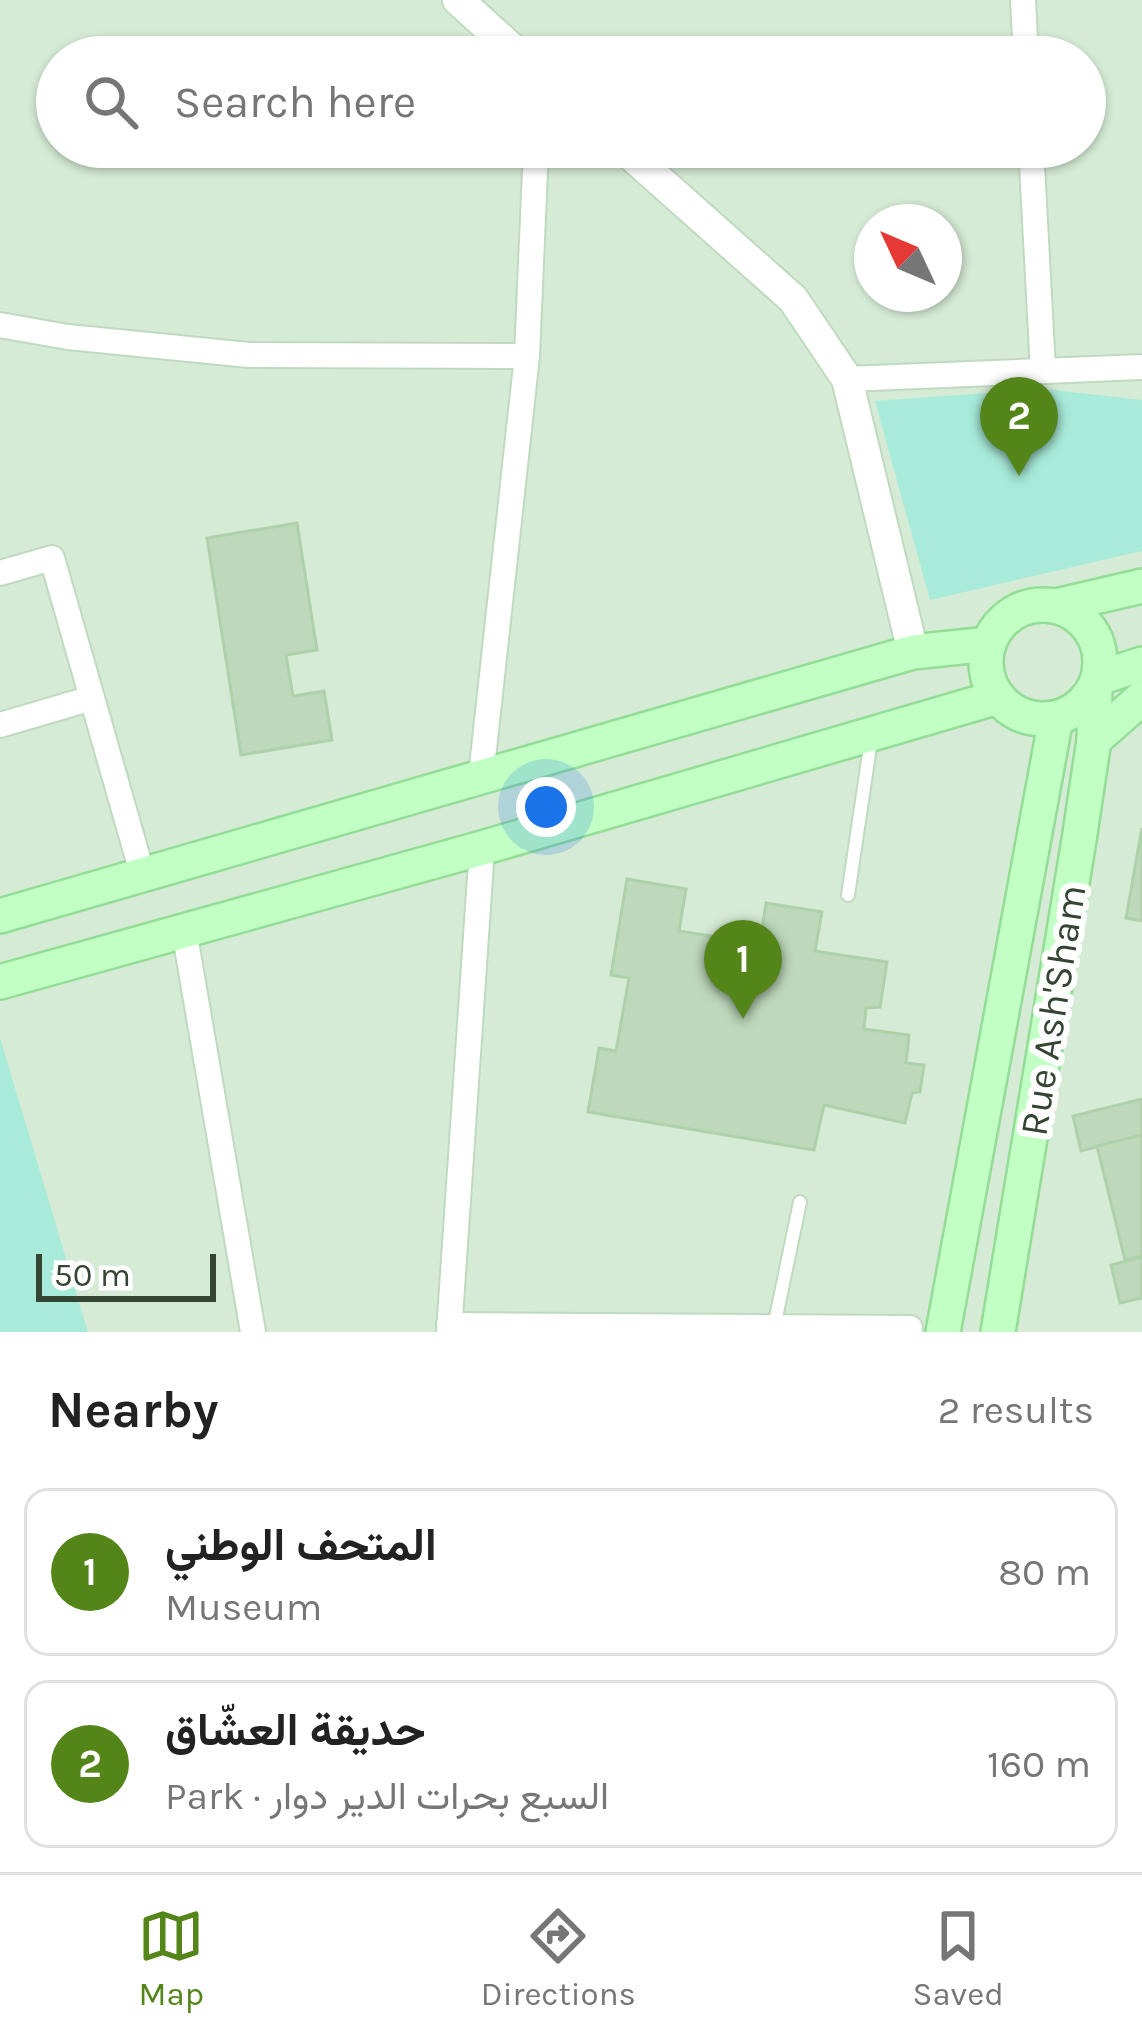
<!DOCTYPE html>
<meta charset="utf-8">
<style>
:root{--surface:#fff;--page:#f2f2f2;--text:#222;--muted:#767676;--line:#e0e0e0;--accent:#548519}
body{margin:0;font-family:Karla,Vazirmatn,sans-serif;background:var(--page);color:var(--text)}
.compass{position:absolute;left:854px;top:204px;width:108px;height:108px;border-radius:50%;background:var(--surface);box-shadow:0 3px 9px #0004;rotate:314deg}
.scale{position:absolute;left:36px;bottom:30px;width:180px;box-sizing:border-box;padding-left:12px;border:6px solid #344533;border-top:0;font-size:33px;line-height:42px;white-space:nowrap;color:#344533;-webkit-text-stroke:9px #fff;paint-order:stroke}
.you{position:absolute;left:546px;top:807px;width:42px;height:42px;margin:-30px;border:9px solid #fff;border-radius:50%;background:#1a73e8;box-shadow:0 0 0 18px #1a73e833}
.badge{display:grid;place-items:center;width:78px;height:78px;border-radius:50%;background:var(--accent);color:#fff;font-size:39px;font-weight:700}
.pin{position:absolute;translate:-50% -99px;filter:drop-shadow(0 3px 6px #0008)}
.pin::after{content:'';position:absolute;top:63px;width:42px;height:36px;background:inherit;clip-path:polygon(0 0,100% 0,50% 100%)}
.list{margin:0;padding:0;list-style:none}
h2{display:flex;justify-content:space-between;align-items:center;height:156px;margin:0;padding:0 48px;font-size:51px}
h2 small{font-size:39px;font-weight:400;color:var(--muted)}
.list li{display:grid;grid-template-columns:78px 1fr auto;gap:36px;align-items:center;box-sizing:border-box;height:168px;margin:0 24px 24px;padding:0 24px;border:3px solid var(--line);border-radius:24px}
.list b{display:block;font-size:45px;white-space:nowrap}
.list p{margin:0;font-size:39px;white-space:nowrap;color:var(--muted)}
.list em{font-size:39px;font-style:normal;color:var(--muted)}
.icon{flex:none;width:66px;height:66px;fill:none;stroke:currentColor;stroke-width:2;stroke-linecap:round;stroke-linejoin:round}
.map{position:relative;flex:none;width:1142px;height:1332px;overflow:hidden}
.search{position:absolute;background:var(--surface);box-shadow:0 3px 9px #0004;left:36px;right:36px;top:36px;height:132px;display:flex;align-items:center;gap:30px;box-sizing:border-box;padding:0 42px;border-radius:66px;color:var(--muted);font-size:45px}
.sheet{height:540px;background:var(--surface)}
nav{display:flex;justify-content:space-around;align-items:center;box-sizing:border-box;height:168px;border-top:3px solid var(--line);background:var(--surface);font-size:33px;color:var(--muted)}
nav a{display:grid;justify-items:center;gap:6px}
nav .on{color:var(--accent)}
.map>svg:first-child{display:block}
.residential{fill:#d5ebd5;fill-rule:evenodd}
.green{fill:#a8ebda}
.building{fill:#bdd8bb;stroke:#aed1aa;stroke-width:3}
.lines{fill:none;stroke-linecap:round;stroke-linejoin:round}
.service-casing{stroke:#c0dabf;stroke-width:16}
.minor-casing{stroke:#c0dabf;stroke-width:28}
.tertiary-casing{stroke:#c0dabf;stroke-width:34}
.secondary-casing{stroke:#93dd96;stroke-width:38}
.service{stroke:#fff;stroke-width:12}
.minor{stroke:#fff;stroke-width:24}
.tertiary{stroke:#fff;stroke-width:30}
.secondary{stroke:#c1ffc5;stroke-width:33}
.labels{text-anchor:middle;stroke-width:12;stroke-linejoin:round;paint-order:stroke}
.street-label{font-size:39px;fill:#344533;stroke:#fff}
</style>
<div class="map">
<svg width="1142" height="1332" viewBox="0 0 1142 1332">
<rect width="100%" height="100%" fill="#e3f3e3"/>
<path class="residential" d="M0 0H1142V1332H0ZM57 57H1085V147H57ZM872 222H944V294H872Z"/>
<g class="green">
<polygon points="1043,389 1142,400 1142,551 930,600 875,401"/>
<polygon points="0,1038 88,1332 0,1332"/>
</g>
<g class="building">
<polygon points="297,523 317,650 286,655 293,696 324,691 332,740 241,755 207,538"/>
<polygon points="1142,828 1142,921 1126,918"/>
<polygon points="627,879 686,889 679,931 760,944 766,903 822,912 815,951 887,962 880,1007 866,1008 864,1029 909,1035 906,1063 924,1065 920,1092 912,1093 905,1123 824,1105 814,1150 588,1112 599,1048 616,1051 629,978 611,975"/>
<polygon points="1142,1099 1142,1135 1081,1151 1073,1116"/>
<polygon points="1142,1135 1142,1256 1125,1260 1097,1146"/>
<polygon points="1142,1257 1142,1298 1120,1303 1111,1265"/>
</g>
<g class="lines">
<g class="service-casing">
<g id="service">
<polyline points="848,895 871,740"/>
<polyline points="774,1327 800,1202"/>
</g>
</g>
<g class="minor-casing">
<g id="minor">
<polyline points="1023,0 1026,57"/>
<polyline points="1031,147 1043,370"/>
<polyline points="0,325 68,337 249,355 527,356"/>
<polyline points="847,379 1142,367"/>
<polyline points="0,573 52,558 143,876"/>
<polyline points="0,725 92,698"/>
<polyline points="481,776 527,356 536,147"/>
<polyline points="184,930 253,1332"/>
<polyline points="449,1325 910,1328"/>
<polyline points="449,1332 482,848"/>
</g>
</g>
<g class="tertiary-casing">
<g id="tertiary">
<polyline points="458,0 521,57"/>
<polyline points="622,147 793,299 847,379 913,652"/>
</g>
</g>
<g class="secondary-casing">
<g id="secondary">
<circle cx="1043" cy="662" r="57"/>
<polyline points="1056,606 1142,586"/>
<polyline points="1099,678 1142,664"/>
<polyline points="1094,740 1142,698"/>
<polyline points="0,916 913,652 989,644"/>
<polyline points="0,982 482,848 998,697"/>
<polyline points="943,1332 1056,718"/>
<polyline points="998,1332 1079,840 1094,740 1095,687"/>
</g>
</g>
<use href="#service" class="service"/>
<use href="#minor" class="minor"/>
<use href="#tertiary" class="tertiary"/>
<use href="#secondary" class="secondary"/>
</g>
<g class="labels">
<g class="street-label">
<text transform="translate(1052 1010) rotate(-81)" y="14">Rue Ash'Sham</text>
</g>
</g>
</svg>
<svg class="compass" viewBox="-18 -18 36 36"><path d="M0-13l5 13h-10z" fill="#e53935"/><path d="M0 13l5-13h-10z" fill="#767676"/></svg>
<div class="scale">50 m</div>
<div class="you"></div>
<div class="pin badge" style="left:743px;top:1019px">1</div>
<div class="pin badge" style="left:1019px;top:476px">2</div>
<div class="search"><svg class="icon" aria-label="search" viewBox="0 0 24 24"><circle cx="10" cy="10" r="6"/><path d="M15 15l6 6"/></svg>Search here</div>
</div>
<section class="sheet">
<h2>Nearby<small>2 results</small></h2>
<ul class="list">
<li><span class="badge">1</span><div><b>المتحف الوطني</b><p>Museum</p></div><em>80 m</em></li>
<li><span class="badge">2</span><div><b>حديقة العشّاق</b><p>Park · السبع بحرات الدير دوار</p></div><em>160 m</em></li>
</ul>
</section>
<nav>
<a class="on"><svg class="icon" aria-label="map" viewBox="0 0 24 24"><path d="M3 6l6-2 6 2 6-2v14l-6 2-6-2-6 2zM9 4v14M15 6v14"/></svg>Map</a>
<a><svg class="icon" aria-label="directions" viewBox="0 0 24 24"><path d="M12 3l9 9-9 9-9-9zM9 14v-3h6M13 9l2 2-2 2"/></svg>Directions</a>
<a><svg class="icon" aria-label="saved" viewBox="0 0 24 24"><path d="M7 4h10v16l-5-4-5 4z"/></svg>Saved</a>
</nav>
